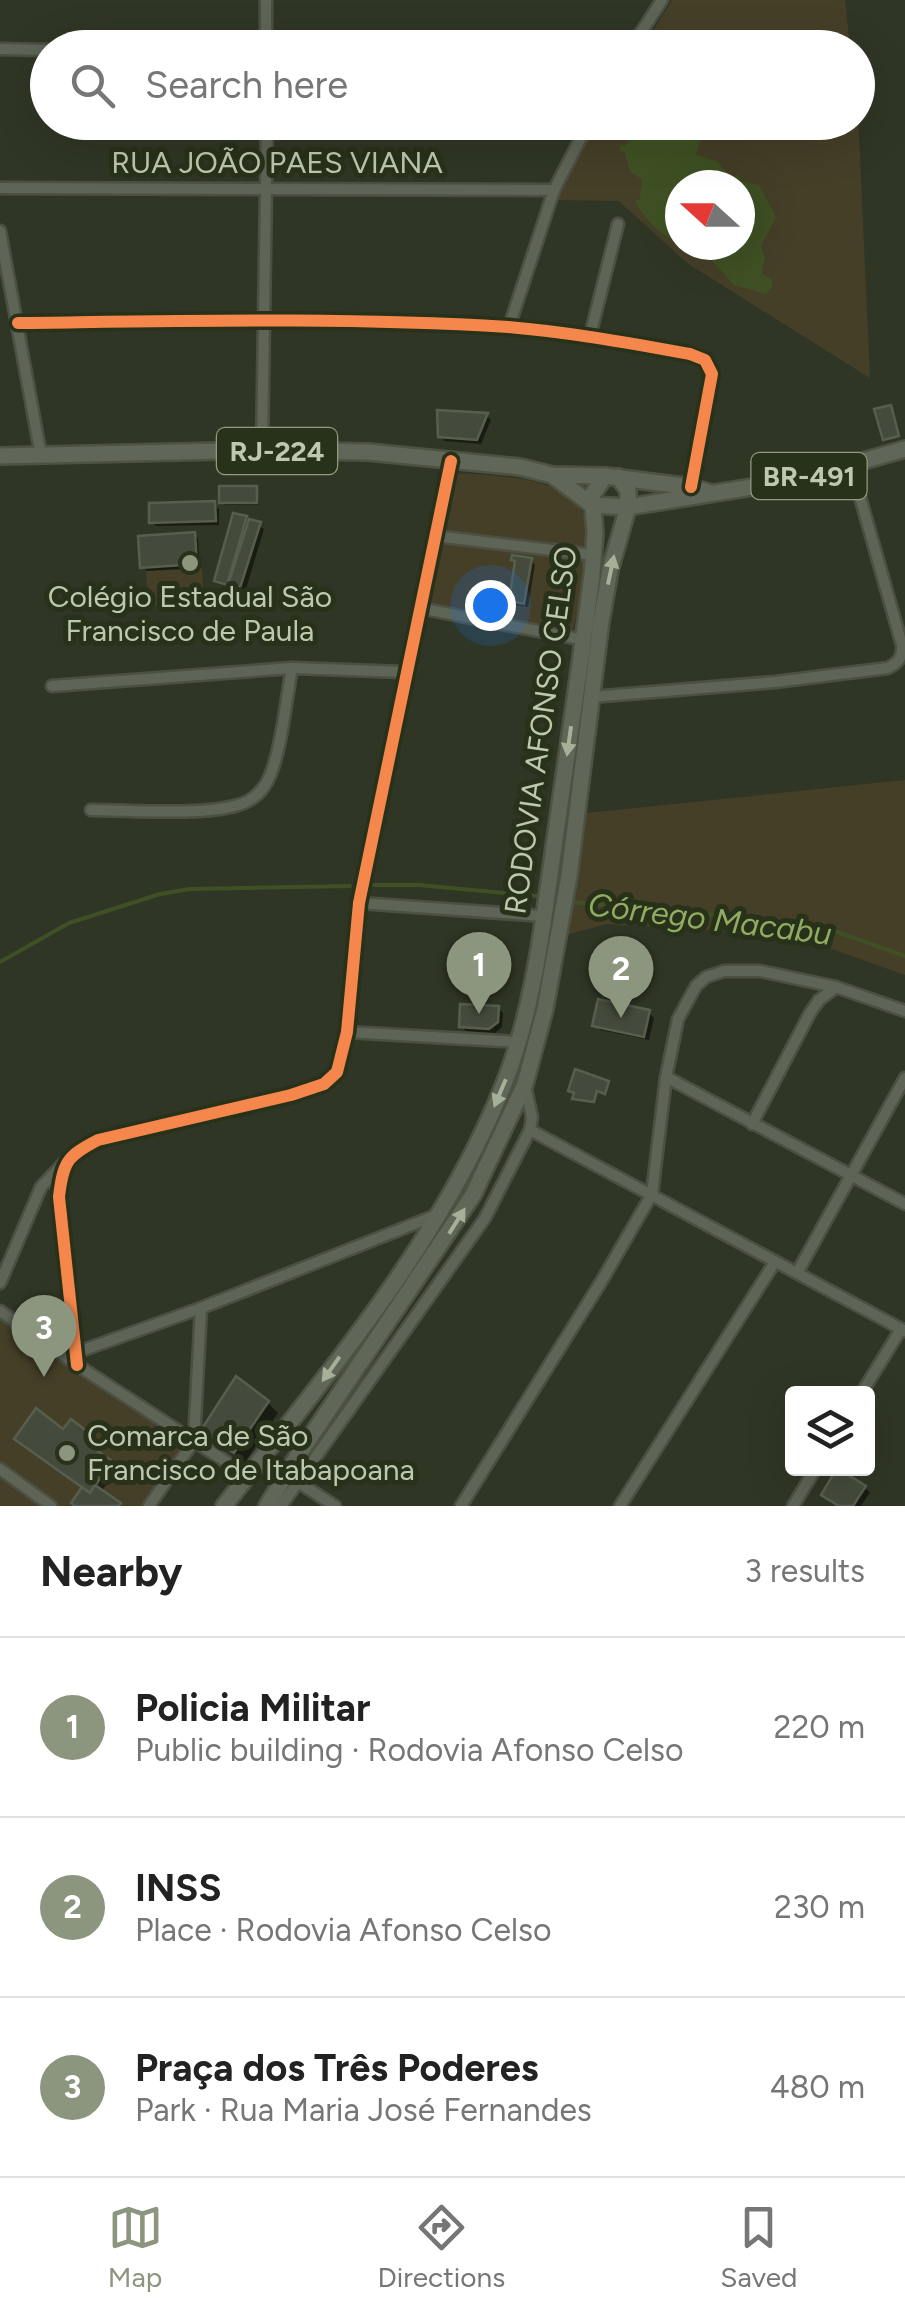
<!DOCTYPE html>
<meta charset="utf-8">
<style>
:root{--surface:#fff;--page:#f6f6f6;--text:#222;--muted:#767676;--line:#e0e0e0;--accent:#8c957e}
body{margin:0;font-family:Figtree,sans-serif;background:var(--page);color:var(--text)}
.controls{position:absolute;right:30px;bottom:30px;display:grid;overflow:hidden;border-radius:10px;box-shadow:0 10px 40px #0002}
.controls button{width:90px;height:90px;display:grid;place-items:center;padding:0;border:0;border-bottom:2px solid var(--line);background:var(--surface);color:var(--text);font:50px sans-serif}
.compass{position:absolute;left:665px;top:170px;width:90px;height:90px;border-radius:50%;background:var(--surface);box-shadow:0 10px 40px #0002;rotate:291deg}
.you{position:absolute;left:490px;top:605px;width:35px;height:35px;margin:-25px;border:8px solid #fff;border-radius:50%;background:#1a73e8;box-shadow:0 0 0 15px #1a73e833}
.badge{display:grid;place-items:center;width:65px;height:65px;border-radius:50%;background:var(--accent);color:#fff;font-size:32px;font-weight:700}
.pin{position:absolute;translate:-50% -82px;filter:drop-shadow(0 2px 5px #0008)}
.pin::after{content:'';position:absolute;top:52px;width:35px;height:30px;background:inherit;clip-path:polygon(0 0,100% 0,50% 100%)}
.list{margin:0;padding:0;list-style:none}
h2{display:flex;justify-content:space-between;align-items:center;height:130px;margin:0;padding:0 40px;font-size:42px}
h2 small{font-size:32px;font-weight:400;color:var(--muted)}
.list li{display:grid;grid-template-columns:65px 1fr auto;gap:30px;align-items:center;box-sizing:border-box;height:180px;padding:0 40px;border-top:2px solid var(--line)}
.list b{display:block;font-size:38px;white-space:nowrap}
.list p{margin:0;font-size:32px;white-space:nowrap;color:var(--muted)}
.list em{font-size:32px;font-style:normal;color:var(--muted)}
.icon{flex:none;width:55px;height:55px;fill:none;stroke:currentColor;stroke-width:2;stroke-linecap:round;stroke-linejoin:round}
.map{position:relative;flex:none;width:905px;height:1506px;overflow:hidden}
.search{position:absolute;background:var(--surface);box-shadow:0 10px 40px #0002;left:30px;right:30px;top:30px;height:110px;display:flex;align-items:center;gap:25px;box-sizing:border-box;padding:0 35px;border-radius:55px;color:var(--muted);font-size:38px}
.sheet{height:670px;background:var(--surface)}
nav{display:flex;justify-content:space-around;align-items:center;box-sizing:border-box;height:140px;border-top:2px solid var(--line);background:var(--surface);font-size:28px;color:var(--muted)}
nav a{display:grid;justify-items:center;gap:5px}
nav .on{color:var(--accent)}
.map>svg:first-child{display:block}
.green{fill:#453f28;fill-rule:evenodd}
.water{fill:#3f5124}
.shadow{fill:#0007}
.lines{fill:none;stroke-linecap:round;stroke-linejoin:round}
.stream{stroke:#3f5124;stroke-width:4}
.building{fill:#454b3c;stroke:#585e4d;stroke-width:2.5}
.street-casing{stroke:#4c5044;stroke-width:15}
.primary-casing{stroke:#4d5243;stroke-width:20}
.street{stroke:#5e6456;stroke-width:10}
.primary{stroke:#606658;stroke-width:15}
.cycleway-casing{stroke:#283119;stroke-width:19}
.cycleway{stroke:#f5874c;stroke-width:12}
.oneway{fill:#a6b098}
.poi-dot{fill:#8c957e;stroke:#283119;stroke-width:4}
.labels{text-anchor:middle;stroke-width:10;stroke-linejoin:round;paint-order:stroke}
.shield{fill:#283119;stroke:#919b81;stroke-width:2.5}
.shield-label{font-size:28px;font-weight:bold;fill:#bec8ae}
.street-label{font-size:30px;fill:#bec8ae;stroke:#283119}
.poi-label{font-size:30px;fill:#bec8ae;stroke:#283119}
.water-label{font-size:32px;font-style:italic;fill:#91ab63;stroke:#283119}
</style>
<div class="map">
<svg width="905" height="1506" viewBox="0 0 905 1506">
<rect width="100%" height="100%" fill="#303625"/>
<g class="green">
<polygon points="672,0 845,0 850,47 643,47"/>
<path d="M858 114 870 378 687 263 619 201 558 200 560 187 593 123 858 122ZM680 185H740V245H680Z"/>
<path d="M456 473C506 477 590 474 590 543 591 572 578 605 572 634L427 605Z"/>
<polygon points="202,568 204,602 148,605 146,571"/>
<polygon points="905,780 905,975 812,942 766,933 607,924 565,935 587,813"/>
<polygon points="0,1315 177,1438 180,1456 145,1506 0,1506"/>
</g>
<path class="water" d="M644 123H679L685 130 694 123 704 131 695 155 717 161 727 174 735 177 737 174 742 181 759 185 761 189 776 217 761 246 765 257 762 274 772 279V287L766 294 734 285 710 258 683 245H740V185H680V244C661 235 644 219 635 201L640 199 642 179 630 172 625 153 619 150 621 145 625 146Z"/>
<g class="shadow">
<polygon points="440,412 487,416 491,420 481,444 445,441 440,436"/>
<polygon points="256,488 259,505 224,505 221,502"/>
<polygon points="214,504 219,509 219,525 156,526 152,522"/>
<polygon points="245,518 264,529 245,592 222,585 217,580"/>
<polygon points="194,534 198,539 200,568 147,571 142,566"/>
<polygon points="514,560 531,560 535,565 528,607 516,605 511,601 518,564"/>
<polygon points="498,1008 503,1013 502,1027 495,1033 466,1031 461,1026"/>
<polygon points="649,1013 654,1018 649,1040 600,1030 595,1025"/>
<polygon points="268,1403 278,1413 245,1462 204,1430"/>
<polygon points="64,1433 92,1438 98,1445 94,1452 117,1470 101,1492 121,1506 77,1506 84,1488"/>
<polygon points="865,1488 870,1492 861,1506 840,1506"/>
</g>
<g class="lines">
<g class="stream">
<polyline points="367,885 419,885 536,896"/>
<polyline points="571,902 770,920 826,928 905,956"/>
<polyline points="0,962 69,923 160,894 190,889 350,886"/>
</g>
</g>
<g class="building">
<polygon points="891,405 899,436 883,440 874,409"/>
<polygon points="437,410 488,413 477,440 438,437"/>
<rect x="219" y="486" width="38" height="17"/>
<polygon points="215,501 216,521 149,523 149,503"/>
<polygon points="233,513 247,516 227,585 214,581"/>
<polygon points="249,519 261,522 240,588 228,585"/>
<polygon points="195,532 197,564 140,568 138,536"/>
<polygon points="512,555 532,558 524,604 509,601 515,561 511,560"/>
<polygon points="598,999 650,1010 644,1037 592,1026"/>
<polygon points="460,1004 499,1006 498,1022 489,1029 459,1027"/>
<polygon points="575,1069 609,1081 605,1094 597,1091 594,1102 572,1099 574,1093 568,1091"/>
<polygon points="236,1376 269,1401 234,1453 201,1430"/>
<polygon points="36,1408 63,1429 71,1419 93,1436 88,1444 112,1461 90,1493 14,1439"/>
<polygon points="837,1468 866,1486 853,1506 839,1506 821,1495"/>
<polygon points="95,1485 121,1503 119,1506 75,1506 71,1503 82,1487 90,1493"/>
</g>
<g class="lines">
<g class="street-casing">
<g id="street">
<polyline points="266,48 266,0"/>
<polyline points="631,48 662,0"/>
<polyline points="0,49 48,50"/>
<polyline points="0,188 554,190"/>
<polyline points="0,231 41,456"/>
<path d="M18 323C181 321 345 317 508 327 569 332 629 343 690 354L705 360 712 374 691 487"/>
<polyline points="509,327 554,190 589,122"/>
<polyline points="590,336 618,224"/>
<polyline points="262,450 267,122"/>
<polyline points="435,536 594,555"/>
<polyline points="420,608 584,640"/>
<polyline points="52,686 292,668 404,672"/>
<path d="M591 697 775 682 888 668C899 662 903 657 902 645L851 465"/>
<path d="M91 810C130 810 203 816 238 805 250 802 261 793 267 782 281 756 286 699 292 668"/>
<polyline points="359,903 544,916"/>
<polyline points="347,1032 518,1042"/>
<polyline points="666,1077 905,1204"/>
<polyline points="752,1124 810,1013 819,1000 836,987"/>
<polyline points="530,1130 905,1331"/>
<polyline points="797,1273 905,1078"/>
<polyline points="0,1283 41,1187 64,1163"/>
<polyline points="0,1311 77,1365 248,1476"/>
<polyline points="75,1353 201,1308 437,1215"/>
<path d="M77 1365 59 1197C63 1162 67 1156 98 1140L291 1095 324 1084 337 1072 347 1032 359 903 451 461"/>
<polyline points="861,1394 901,1329"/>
<polyline points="0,1469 51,1506"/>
<polyline points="298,1482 335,1506"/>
<polyline points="149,1506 194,1441 201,1308"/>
<polyline points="281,1506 485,1218 530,1130 532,1117 525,1085"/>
<polyline points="461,1506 601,1282 652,1194 666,1077 678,1019 696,986 706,977 724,971 760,971 836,987 905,1011"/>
<polyline points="620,1506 775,1262"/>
<polyline points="793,1506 816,1468"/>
</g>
</g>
<g class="primary-casing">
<g id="primary">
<polyline points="0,456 262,450 368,452 520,467 552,475 605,476 691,487 711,493"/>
<polyline points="552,475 592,505 628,507 796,480 905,449"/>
<path d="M224 1506C327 1374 442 1241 504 1084 533 1011 542 930 553 854 566 761 580 668 592 575L595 533 592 495 605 476"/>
<polyline points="267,1506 295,1460 473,1195 525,1084 545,1009 569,876 601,621 610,570 628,507 628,490 618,477"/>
</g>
</g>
<use href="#street" class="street"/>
<use href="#primary" class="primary"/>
<g class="cycleway-casing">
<g id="cycleway">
<path d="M18 323C181 321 345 317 508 327 569 332 629 343 690 354L705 360 712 374 691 487"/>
<path d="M77 1365 59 1197C63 1162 67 1156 98 1140L291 1095 324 1084 337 1072 347 1032 359 903 451 461"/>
</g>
</g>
<use href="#cycleway" class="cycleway"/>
</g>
<defs><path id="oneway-solid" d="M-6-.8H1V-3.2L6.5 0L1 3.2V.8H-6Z" transform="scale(2.5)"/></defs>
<g class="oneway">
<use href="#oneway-solid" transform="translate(611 570) rotate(-78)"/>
<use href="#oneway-solid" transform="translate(569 741) rotate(98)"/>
<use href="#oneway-solid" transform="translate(500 1093) rotate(113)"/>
<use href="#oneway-solid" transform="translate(457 1221) rotate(-58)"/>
<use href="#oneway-solid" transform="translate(331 1369) rotate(125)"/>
</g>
<g class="poi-dot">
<circle cx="190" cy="563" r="10"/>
<circle cx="67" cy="1453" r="10"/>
</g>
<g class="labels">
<g class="shield">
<rect x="217" y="428" width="120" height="46" rx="8"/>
<rect x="751.5" y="453" width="115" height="46" rx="8"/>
</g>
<g class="shield-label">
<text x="277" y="461">RJ-224</text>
<text x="809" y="486">BR-491</text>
</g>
<g class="street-label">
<text x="277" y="173">RUA JOÃO PAES VIANA</text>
<text transform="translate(541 730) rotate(-82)" y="10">RODOVIA AFONSO CELSO</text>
</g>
<g class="poi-label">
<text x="190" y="607">Colégio Estadual São<tspan x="190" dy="34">Francisco de Paula</tspan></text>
<text x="87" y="1446" text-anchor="start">Comarca de São<tspan x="87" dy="34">Francisco de Itabapoana</tspan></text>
</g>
<g class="water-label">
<text transform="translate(710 919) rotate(7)" y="11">Córrego Macabu</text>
</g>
</g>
</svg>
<div class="controls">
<button><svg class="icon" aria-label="layers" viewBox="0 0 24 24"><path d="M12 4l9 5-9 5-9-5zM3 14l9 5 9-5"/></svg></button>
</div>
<svg class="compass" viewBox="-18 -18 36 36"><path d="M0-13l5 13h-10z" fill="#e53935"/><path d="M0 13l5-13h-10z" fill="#767676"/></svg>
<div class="you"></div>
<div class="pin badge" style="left:479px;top:1014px">1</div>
<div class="pin badge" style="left:621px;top:1018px">2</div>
<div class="pin badge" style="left:44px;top:1377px">3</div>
<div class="search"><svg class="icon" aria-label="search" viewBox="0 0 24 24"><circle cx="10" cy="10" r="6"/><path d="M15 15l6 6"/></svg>Search here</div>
</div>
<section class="sheet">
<h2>Nearby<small>3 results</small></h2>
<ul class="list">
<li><span class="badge">1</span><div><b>Policia Militar</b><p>Public building · Rodovia Afonso Celso</p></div><em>220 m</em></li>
<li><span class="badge">2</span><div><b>INSS</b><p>Place · Rodovia Afonso Celso</p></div><em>230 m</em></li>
<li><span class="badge">3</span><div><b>Praça dos Três Poderes</b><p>Park · Rua Maria José Fernandes</p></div><em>480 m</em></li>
</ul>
</section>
<nav>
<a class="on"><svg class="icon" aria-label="map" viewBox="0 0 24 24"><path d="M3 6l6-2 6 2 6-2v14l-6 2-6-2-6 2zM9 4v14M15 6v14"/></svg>Map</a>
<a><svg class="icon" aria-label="directions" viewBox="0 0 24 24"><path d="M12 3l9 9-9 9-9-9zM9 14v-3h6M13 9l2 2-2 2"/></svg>Directions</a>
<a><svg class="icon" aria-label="saved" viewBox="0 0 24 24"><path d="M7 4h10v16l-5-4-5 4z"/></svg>Saved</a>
</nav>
